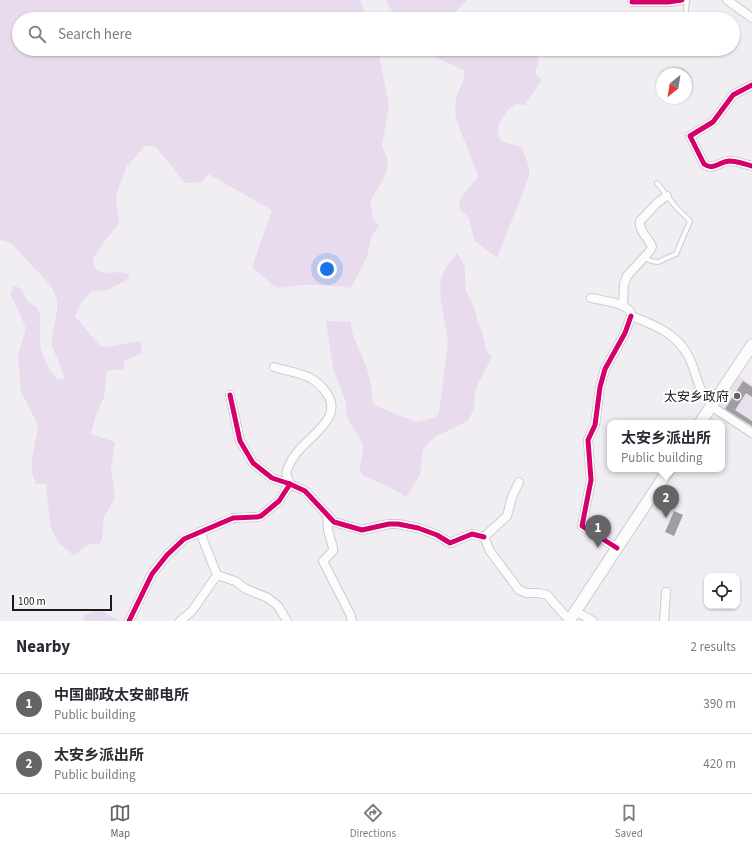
<!DOCTYPE html>
<meta charset="utf-8">
<style>
:root{--surface:#fff;--page:#f2f2f3;--text:#2b2b33;--muted:#7c7c81;--line:#e1e1e2;--accent:#676468}
body{margin:0;font-family:"Source Sans 3","Noto Sans SC",sans-serif;background:var(--page);color:var(--text)}
.controls{position:absolute;right:12px;bottom:12px;display:grid;overflow:hidden;border-radius:8px;box-shadow:0 1px 3px #0004}
.controls button{width:36px;height:36px;display:grid;place-items:center;padding:0;border:0;border-bottom:1px solid var(--line);background:var(--surface);color:var(--text);font:20px sans-serif}
.compass{position:absolute;left:656px;top:68px;width:36px;height:36px;border-radius:50%;background:var(--surface);box-shadow:0 1px 3px #0004;rotate:210deg}
.scale{position:absolute;left:12px;bottom:10px;width:100px;box-sizing:border-box;padding-left:4px;border:2px solid #1c1a1d;border-top:0;font-size:11px;line-height:14px;white-space:nowrap;color:#1c1a1d;-webkit-text-stroke:3px #fff;paint-order:stroke}
.you{position:absolute;left:327px;top:269px;width:14px;height:14px;margin:-10px;border:3px solid #fff;border-radius:50%;background:#1a73e8;box-shadow:0 0 0 6px #1a73e833}
.badge{display:grid;place-items:center;width:26px;height:26px;border-radius:50%;background:var(--accent);color:#fff;font-size:13px;font-weight:700}
.pin{position:absolute;translate:-50% -33px;filter:drop-shadow(0 1px 2px #0008)}
.pin::after{content:'';position:absolute;top:21px;width:14px;height:12px;background:inherit;clip-path:polygon(0 0,100% 0,50% 100%)}
.popup{position:absolute;left:607px;top:420px;width:118px;height:52px;box-sizing:border-box;display:grid;place-content:center;border-radius:8px;background:var(--surface);filter:drop-shadow(0 1px 3px #0005);font-size:13px;white-space:nowrap;color:var(--muted)}
.popup b{font-size:15px;color:var(--text)}
.popup::after{content:'';position:absolute;left:50%;top:100%;margin-left:-8px;border:8px solid transparent;border-top-color:var(--surface)}
.list{margin:0;padding:0;list-style:none}
h2{display:flex;justify-content:space-between;align-items:center;height:52px;margin:0;padding:0 16px;font-size:17px}
h2 small{font-size:13px;font-weight:400;color:var(--muted)}
.list li{display:grid;grid-template-columns:26px 1fr auto;gap:12px;align-items:center;box-sizing:border-box;height:60px;padding:0 16px;border-top:1px solid var(--line)}
.list b{display:block;font-size:15px;white-space:nowrap}
.list p{margin:0;font-size:13px;white-space:nowrap;color:var(--muted)}
.list em{font-size:13px;font-style:normal;color:var(--muted)}
.icon{flex:none;width:22px;height:22px;fill:none;stroke:currentColor;stroke-width:2;stroke-linecap:round;stroke-linejoin:round}
.map{position:relative;flex:none;width:752px;height:621px;overflow:hidden}
.search{position:absolute;background:var(--surface);box-shadow:0 1px 3px #0004;left:12px;right:12px;top:12px;height:44px;display:flex;align-items:center;gap:10px;box-sizing:border-box;padding:0 14px;border-radius:22px;color:var(--muted);font-size:15px}
.sheet{height:172px;background:var(--surface)}
nav{display:flex;justify-content:space-around;align-items:center;box-sizing:border-box;height:56px;border-top:1px solid var(--line);background:var(--surface);font-size:11px;color:var(--muted)}
nav a{display:grid;justify-items:center;gap:2px}
nav .on{color:var(--accent)}
.map>svg:first-child{display:block}
.built{fill:#e8e1eb}
.green{fill:#e8dbee}
.building{fill:#a09ea2}
.lines{fill:none;stroke-linecap:round;stroke-linejoin:round}
.service-casing{stroke:#cdcbce;stroke-width:6}
.minor-casing{stroke:#cdcbce;stroke-width:10}
.secondary-casing{stroke:#cdcbce;stroke-width:13}
.service{stroke:#fdfcfd;stroke-width:4}
.minor{stroke:#fdfcfd;stroke-width:8}
.secondary{stroke:#fdfcfd;stroke-width:11}
.cycleway-casing{stroke:#fff;stroke-width:8}
.cycleway{stroke:#d6006c;stroke-width:5}
.poi-dot{fill:#676468;stroke:#fff;stroke-width:1.5}
.labels{text-anchor:middle;stroke-width:4;stroke-linejoin:round;paint-order:stroke}
.poi-label{font-size:13px;fill:#1c1a1d;stroke:#fff;text-anchor:end}
</style>
<div class="map">
<svg width="752" height="621" viewBox="0 0 752 621">
<rect width="100%" height="100%" fill="#f1eef3"/>
<polygon class="built" points="737,375 752,385 752,430 716,407"/>
<g class="green">
<path d="M0 0H360L368 19H19V49H378L389 106 382 146 388 160 387 169 384 178 371 200V205L373 219 379 226 371 238 367 257 351 288C334 286 317 284 300 285 292 286 283 289 275 287L252 267 272 210 208 174 202 182 185 183 155 146H145L127 166 118 189 116 199 119 223C114 230 95 253 93 259 92 265 96 271 101 272 110 274 120 270 129 274L128 279 110 289 91 292 81 303 75 316 100 346 105 347 140 341 142 353 124 361V369L107 371 104 397 96 415 91 434 115 442 111 469 115 496 114 500 104 517 102 540 99 544C85 543 85 547 74 556L57 541 50 525 46 484H36L32 473V457L38 428 35 419 21 392 18 356 25 331V326L19 312 10 294 14 285 21 289 28 302 37 307C43 318 39 331 40 344 41 355 50 372 58 380L65 378 52 346V336L57 311V301L54 292 51 286 12 244 3 240 0 241Z"/>
<polygon points="386,0 467,0 453,14 457,18 465,19 402,18 393,13"/>
<path d="M431 49H533L539 59 535 73 542 80 525 105 516 104C508 108 498 121 498 131 498 134 500 138 501 141L522 147 529 167V177L497 258 474 240 469 218 460 209 459 204C462 193 472 186 478 176L456 119C455 112 455 106 456 99 459 89 464 81 465 71L435 57Z"/>
<path d="M457 253 465 266V281L466 291 475 309 478 324 481 328 487 352 492 357 478 384 475 393 474 408 468 421 437 436 426 445 423 450 420 475 406 497 389 487 366 477 362 475 360 471V466L363 451V446L362 442 349 421 346 412V402L333 368 326 321 351 322C352 339 358 346 364 361 370 375 372 389 373 404L379 407 416 422 436 417 439 413 448 341 441 302 440 287 441 278 445 269Z"/>
<polygon points="98,609 120,621 83,621 84,616"/>
</g>
<g class="building">
<polygon points="743,381 752,387 752,397 746,393 735,410 752,421 752,426 725,409"/>
<polygon points="674,511 683,515 674,536 665,532"/>
</g>
<g class="lines">
<g class="service-casing">
<g id="service">
<polyline points="685,19 687,0"/>
<polyline points="644,258 651,261 658,262 676,254 690,221 676,207 657,183"/>
</g>
</g>
<g class="minor-casing">
<g id="minor">
<polyline points="727,0 752,18"/>
<polyline points="632,2 668,2 682,0"/>
<path d="M752 85 733 95 713 122 690 136 704 164C714 171 718 162 729 161 737 161 744 164 752 166"/>
<path d="M591 298C601 300 633 304 631 316 658 326 683 336 693 367 698 382 700 393 712 404"/>
<path d="M623 306 624 284 627 276 649 252 652 247C649 238 638 231 640 221L658 202 667 196"/>
<path d="M274 367C285 371 303 373 312 379 317 382 322 387 325 391 345 415 314 433 300 449 294 455 289 464 286 473L290 484"/>
<polyline points="230,395 240,441 253,463 272,478 290,484 305,491 334,522 362,530 389,524 398,524 418,528 437,535 450,543 472,534 484,537"/>
<polyline points="711,406 752,433"/>
<polyline points="519,482 512,497 507,516 484,537 490,551 519,590 527,593 539,593 547,595 569,620"/>
<polyline points="327,515 328,530 333,548 333,551 323,561 350,614 352,621"/>
<polyline points="200,532 217,575"/>
<polyline points="617,548 582,526 591,480 588,440 595,425 600,387 605,369 625,333 631,316"/>
<polyline points="217,575 235,581 246,589 268,598 278,606 287,621"/>
<polyline points="575,611 593,621"/>
<polyline points="129,621 152,574 167,555 184,539 233,518 257,517 261,516 279,501 290,484"/>
<polyline points="180,621 192,611 217,575"/>
<polyline points="664,621 666,592"/>
</g>
</g>
<g class="secondary-casing">
<g id="secondary">
<polyline points="700,423 752,345"/>
<polyline points="569,621 669,469"/>
</g>
</g>
<use href="#service" class="service"/>
<use href="#minor" class="minor"/>
<use href="#secondary" class="secondary"/>
<g class="cycleway-casing">
<g id="cycleway">
<polyline points="632,2 668,2 682,0"/>
<path d="M752 85 733 95 713 122 690 136 704 164C714 171 718 162 729 161 737 161 744 164 752 166"/>
<polyline points="230,395 240,441 253,463 272,478 290,484 305,491 334,522 362,530 389,524 398,524 418,528 437,535 450,543 472,534 484,537"/>
<polyline points="617,548 582,526 591,480 588,440 595,425 600,387 605,369 625,333 631,316"/>
<polyline points="129,621 152,574 167,555 184,539 233,518 257,517 261,516 279,501 290,484"/>
</g>
</g>
<use href="#cycleway" class="cycleway"/>
</g>
<circle class="poi-dot" cx="737" cy="396" r="4"/>
<g class="labels">
<g class="poi-label">
<text x="729" y="401">太安乡政府</text>
</g>
</g>
</svg>
<div class="controls">
<button><svg class="icon" aria-label="locate" viewBox="0 0 24 24"><circle cx="12" cy="12" r="6"/><path d="M12 2v4M12 18v4M2 12h4M18 12h4"/></svg></button>
</div>
<svg class="compass" viewBox="-18 -18 36 36"><path d="M0-13l5 13h-10z" fill="#e53935"/><path d="M0 13l5-13h-10z" fill="#7c7c81"/></svg>
<div class="scale">100 m</div>
<div class="you"></div>
<div class="pin badge" style="left:598px;top:548px">1</div>
<div class="pin badge" style="left:666px;top:518px">2</div>
<div class="popup"><b>太安乡派出所</b>Public building</div>
<div class="search"><svg class="icon" aria-label="search" viewBox="0 0 24 24"><circle cx="10" cy="10" r="6"/><path d="M15 15l6 6"/></svg>Search here</div>
</div>
<section class="sheet">
<h2>Nearby<small>2 results</small></h2>
<ul class="list">
<li><span class="badge">1</span><div><b>中国邮政太安邮电所</b><p>Public building</p></div><em>390 m</em></li>
<li><span class="badge">2</span><div><b>太安乡派出所</b><p>Public building</p></div><em>420 m</em></li>
</ul>
</section>
<nav>
<a class="on"><svg class="icon" aria-label="map" viewBox="0 0 24 24"><path d="M3 6l6-2 6 2 6-2v14l-6 2-6-2-6 2zM9 4v14M15 6v14"/></svg>Map</a>
<a><svg class="icon" aria-label="directions" viewBox="0 0 24 24"><path d="M12 3l9 9-9 9-9-9zM9 14v-3h6M13 9l2 2-2 2"/></svg>Directions</a>
<a><svg class="icon" aria-label="saved" viewBox="0 0 24 24"><path d="M7 4h10v16l-5-4-5 4z"/></svg>Saved</a>
</nav>
